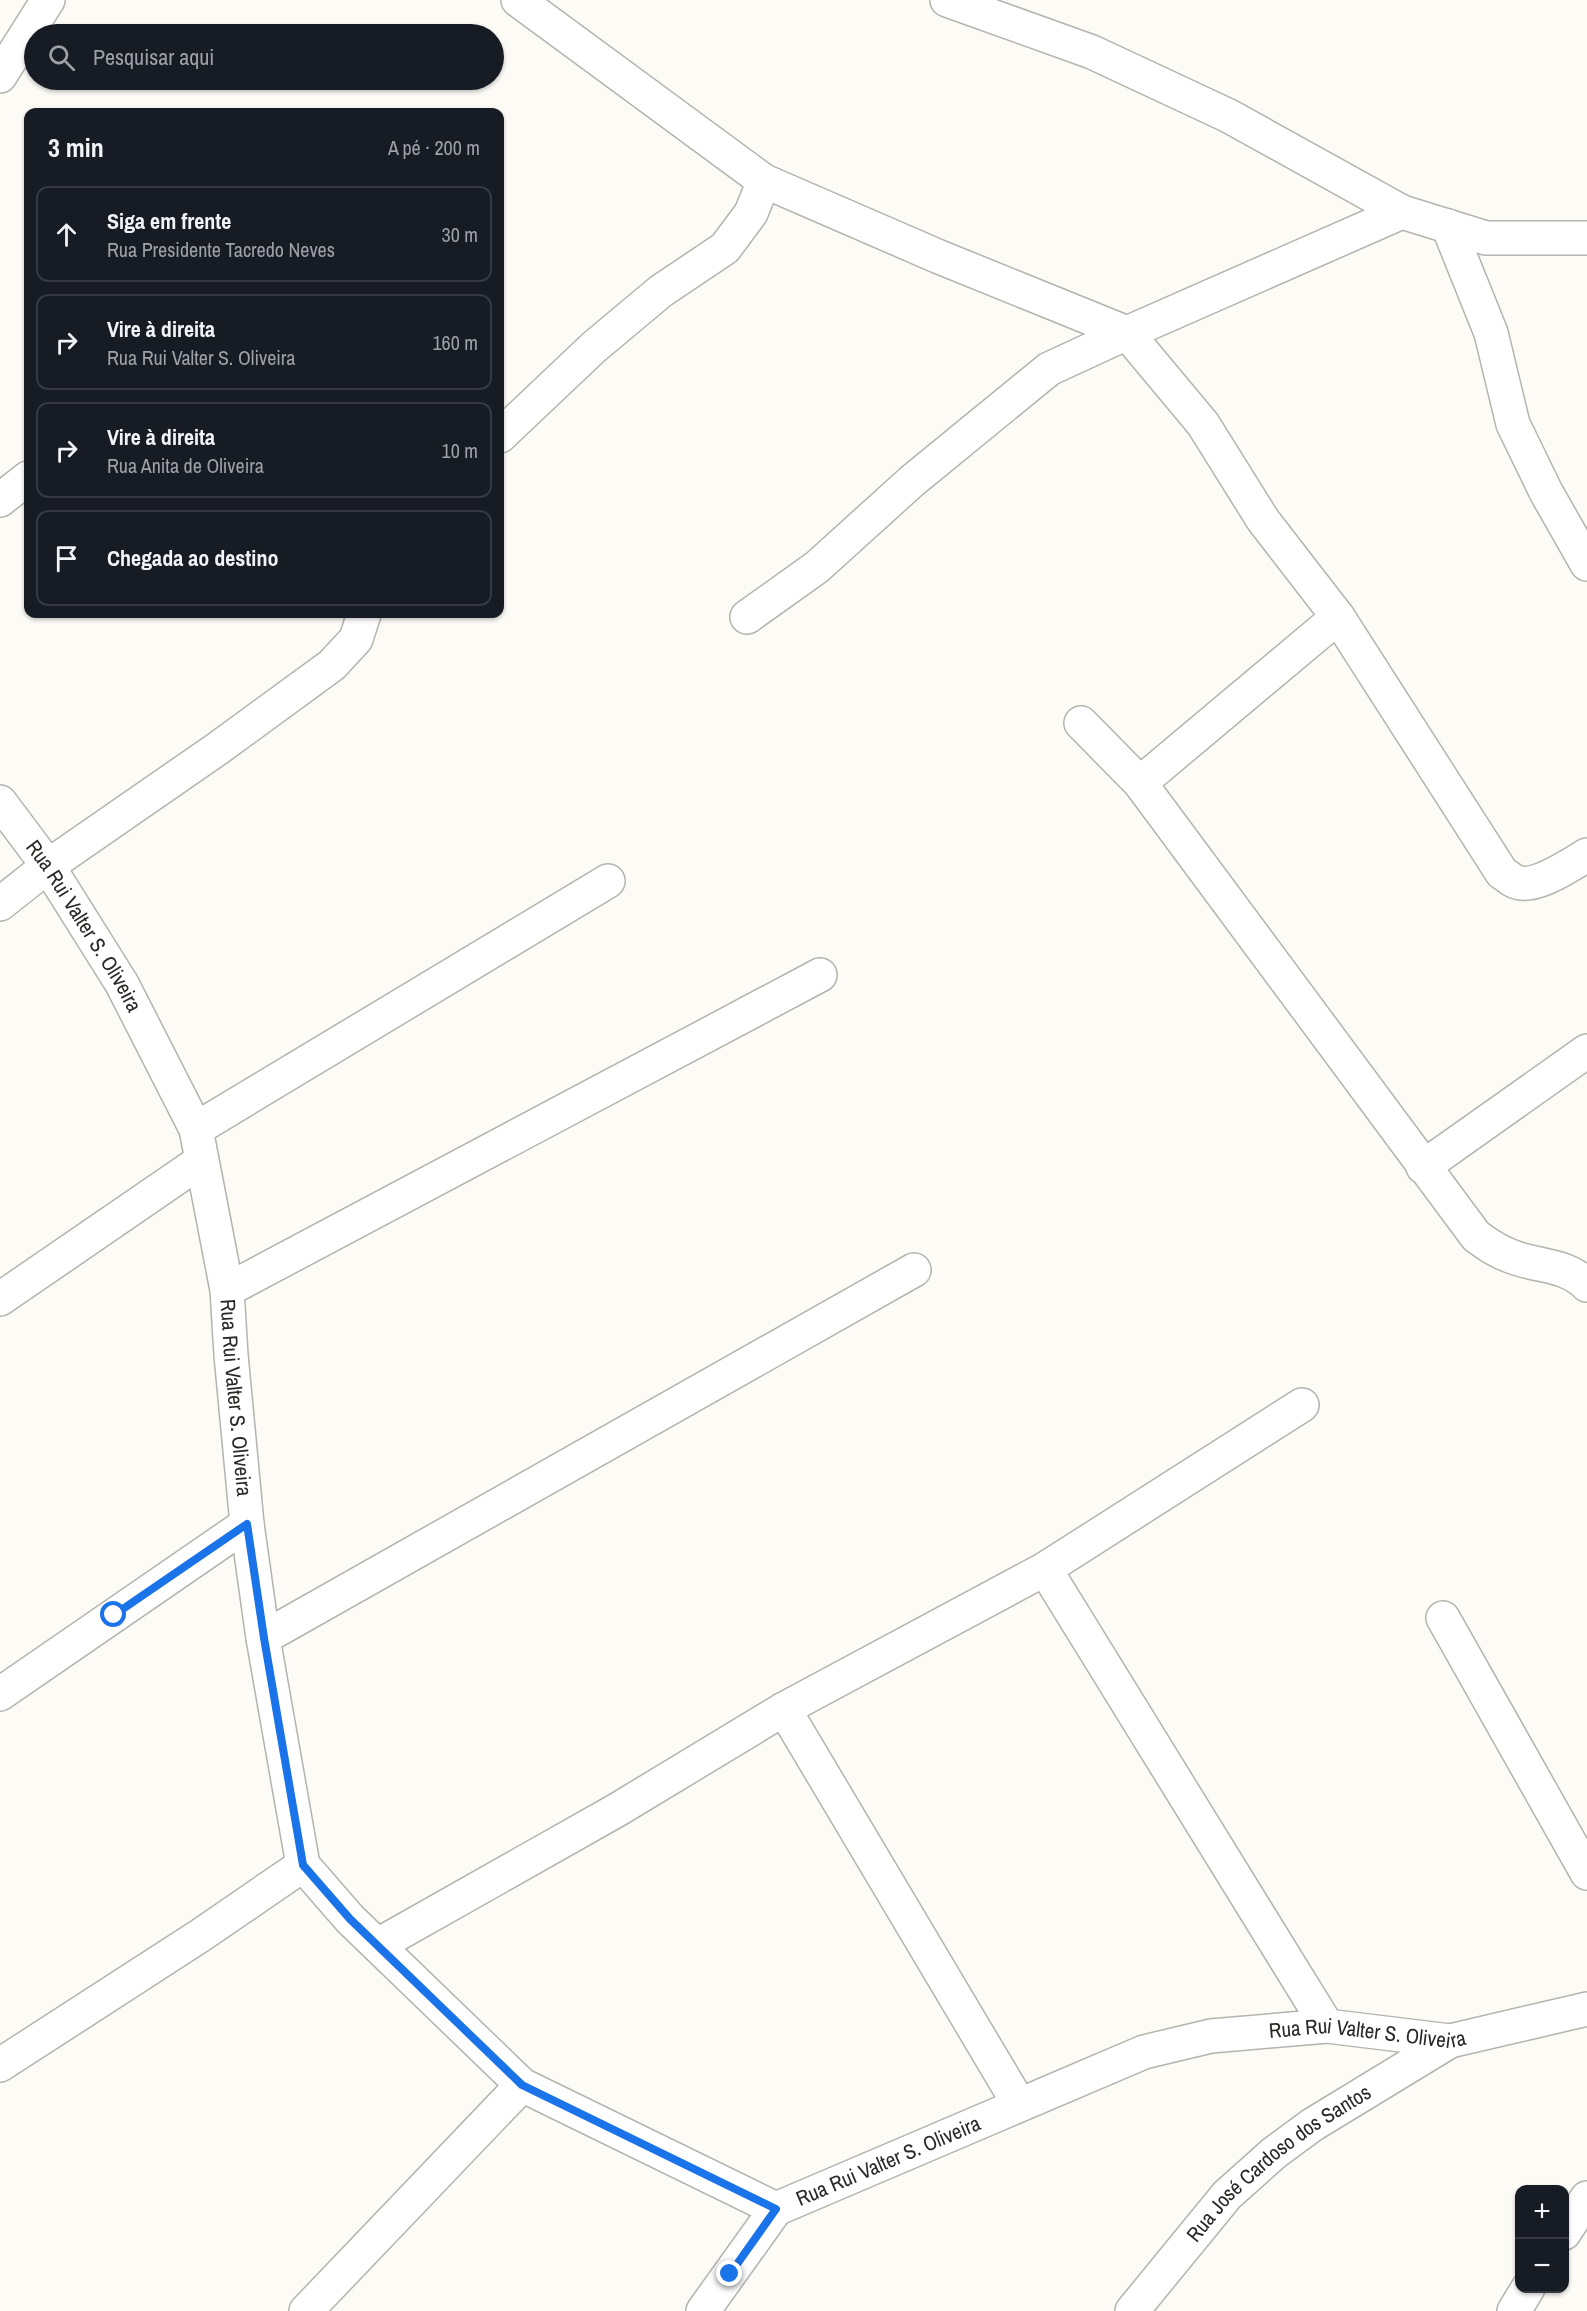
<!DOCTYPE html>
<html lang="pt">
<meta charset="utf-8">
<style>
:root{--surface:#171b24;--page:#242831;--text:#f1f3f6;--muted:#9ea1a6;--line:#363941}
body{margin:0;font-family:"Archivo Narrow",sans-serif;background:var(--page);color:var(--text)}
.controls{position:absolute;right:18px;bottom:18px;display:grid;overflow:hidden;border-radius:12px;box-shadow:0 2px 4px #0004}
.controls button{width:54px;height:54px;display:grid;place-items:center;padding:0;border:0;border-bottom:2px solid var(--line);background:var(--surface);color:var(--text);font:30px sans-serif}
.stop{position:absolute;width:18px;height:18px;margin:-14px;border:4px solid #1a73e8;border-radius:50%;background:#fff}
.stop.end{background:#1a73e8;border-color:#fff;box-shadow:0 2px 6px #0008}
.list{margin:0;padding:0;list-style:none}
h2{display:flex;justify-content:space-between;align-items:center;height:78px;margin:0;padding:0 24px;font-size:26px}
h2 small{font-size:20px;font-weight:400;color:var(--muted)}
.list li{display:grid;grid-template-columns:39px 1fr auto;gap:18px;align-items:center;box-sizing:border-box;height:96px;margin:0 12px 12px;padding:0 12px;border:2px solid var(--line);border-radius:12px}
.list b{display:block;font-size:22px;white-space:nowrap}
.list p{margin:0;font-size:20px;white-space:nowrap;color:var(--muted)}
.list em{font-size:20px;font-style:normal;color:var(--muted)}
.icon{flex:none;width:33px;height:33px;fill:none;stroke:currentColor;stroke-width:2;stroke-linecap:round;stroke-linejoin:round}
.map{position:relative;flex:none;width:1587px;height:2311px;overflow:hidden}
.search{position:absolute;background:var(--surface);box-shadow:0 2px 4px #0004;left:24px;top:24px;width:480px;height:66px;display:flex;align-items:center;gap:15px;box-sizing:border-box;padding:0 21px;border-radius:33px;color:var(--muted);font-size:22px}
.panel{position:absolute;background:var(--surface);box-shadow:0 2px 4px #0004;left:24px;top:108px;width:480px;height:510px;border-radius:12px}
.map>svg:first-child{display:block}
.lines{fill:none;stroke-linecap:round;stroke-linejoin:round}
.minor-casing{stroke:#b4b3ad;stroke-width:36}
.minor{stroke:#fff;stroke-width:33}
.route{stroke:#1a73e8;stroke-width:8}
.labels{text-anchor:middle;stroke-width:4.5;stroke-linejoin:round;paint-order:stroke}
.street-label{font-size:21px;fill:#292927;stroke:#fff}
</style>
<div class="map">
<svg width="1587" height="2311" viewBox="0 0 1587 2311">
<rect width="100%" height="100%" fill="#fcfbf6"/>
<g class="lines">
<g class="minor-casing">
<g id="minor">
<path d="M518 0 764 181 937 256 1127 333 1203 424 1263 520 1338 617 1502 873C1506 875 1510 879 1514 881 1533 891 1570 865 1587 855"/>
<polyline points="947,0 1092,52 1229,116 1402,212 1486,238 1587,238"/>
<polyline points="0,76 48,0"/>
<polyline points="1448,226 1491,333 1513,424 1546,492 1587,564"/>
<polyline points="500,436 594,347 661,291 725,248 751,213 764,181"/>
<polyline points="0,500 28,478"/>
<polyline points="747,617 817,567 912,481 1049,369 1127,333 1402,212"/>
<path d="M1081 723 1140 783 1476 1236C1488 1245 1498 1252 1513 1257 1539 1267 1566 1264 1587 1285"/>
<polyline points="1140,783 1338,617"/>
<path id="s1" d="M0 802 48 866 122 984 196 1129 227 1290 231 1355 247 1524 263 1638 303 1865 350 1919 522 2085 776 2209 1144 2052 1211 2036 1327 2026 1450 2041 1587 2009"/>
<polyline points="0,904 48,866 217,749 332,665 356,639 364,614"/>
<polyline points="196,1129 608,881"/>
<polyline points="1423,1167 1587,1051"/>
<polyline points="227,1290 820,975"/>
<polyline points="0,1299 201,1161"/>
<polyline points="1045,1569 1302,1405"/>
<polyline points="1443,1618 1587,1873"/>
<polyline points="263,1638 914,1270"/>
<polyline points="0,1694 247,1524"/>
<polyline points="784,1709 1019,2104"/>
<polyline points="378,1945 617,1810 784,1709 1045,1569 1327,2026"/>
<polyline points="0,2065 201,1935 303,1865"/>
<polyline points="1564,2233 1587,2198"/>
<polyline points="306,2311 522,2085"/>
<polyline points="703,2311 776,2209"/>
<path id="s2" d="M1132 2311 1227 2195 1274 2153 1312 2125 1450 2041"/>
<polyline points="1514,2311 1528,2288"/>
</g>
</g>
<use href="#minor" class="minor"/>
</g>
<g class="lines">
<polyline class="route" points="114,1615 247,1524 264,1638 303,1865 350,1919 522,2085 776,2209 730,2274"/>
</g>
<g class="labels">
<g class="street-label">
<text dy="7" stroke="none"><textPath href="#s1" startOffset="150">Rua Rui Valter S. Oliveira</textPath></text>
<text dy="7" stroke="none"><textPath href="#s1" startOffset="654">Rua Rui Valter S. Oliveira</textPath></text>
<text dy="7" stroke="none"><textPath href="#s1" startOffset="2346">Rua Rui Valter S. Oliveira</textPath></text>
<text dy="7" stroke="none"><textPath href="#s1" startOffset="1842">Rua Rui Valter S. Oliveira</textPath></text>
<text dy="7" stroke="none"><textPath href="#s2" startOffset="210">Rua José Cardoso dos Santos</textPath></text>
</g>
</g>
</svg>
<div class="controls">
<button>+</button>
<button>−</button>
</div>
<div class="stop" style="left:114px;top:1615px"></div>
<div class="stop end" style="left:730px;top:2274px"></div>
<div class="search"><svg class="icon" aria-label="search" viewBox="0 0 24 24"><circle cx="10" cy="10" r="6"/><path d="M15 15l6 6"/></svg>Pesquisar aqui</div>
<section class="panel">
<h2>3 min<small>A pé · 200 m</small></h2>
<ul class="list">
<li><svg class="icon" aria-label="ahead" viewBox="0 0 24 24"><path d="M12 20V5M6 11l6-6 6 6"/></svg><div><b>Siga em frente</b><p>Rua Presidente Tacredo Neves</p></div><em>30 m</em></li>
<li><svg class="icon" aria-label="right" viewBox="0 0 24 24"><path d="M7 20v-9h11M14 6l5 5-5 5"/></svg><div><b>Vire à direita</b><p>Rua Rui Valter S. Oliveira</p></div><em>160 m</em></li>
<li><svg class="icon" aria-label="right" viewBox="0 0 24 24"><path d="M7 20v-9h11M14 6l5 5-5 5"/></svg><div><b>Vire à direita</b><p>Rua Anita de Oliveira</p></div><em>10 m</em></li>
<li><svg class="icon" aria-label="arrive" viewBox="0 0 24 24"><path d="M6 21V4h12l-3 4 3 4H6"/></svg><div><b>Chegada ao destino</b></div></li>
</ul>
</section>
</div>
